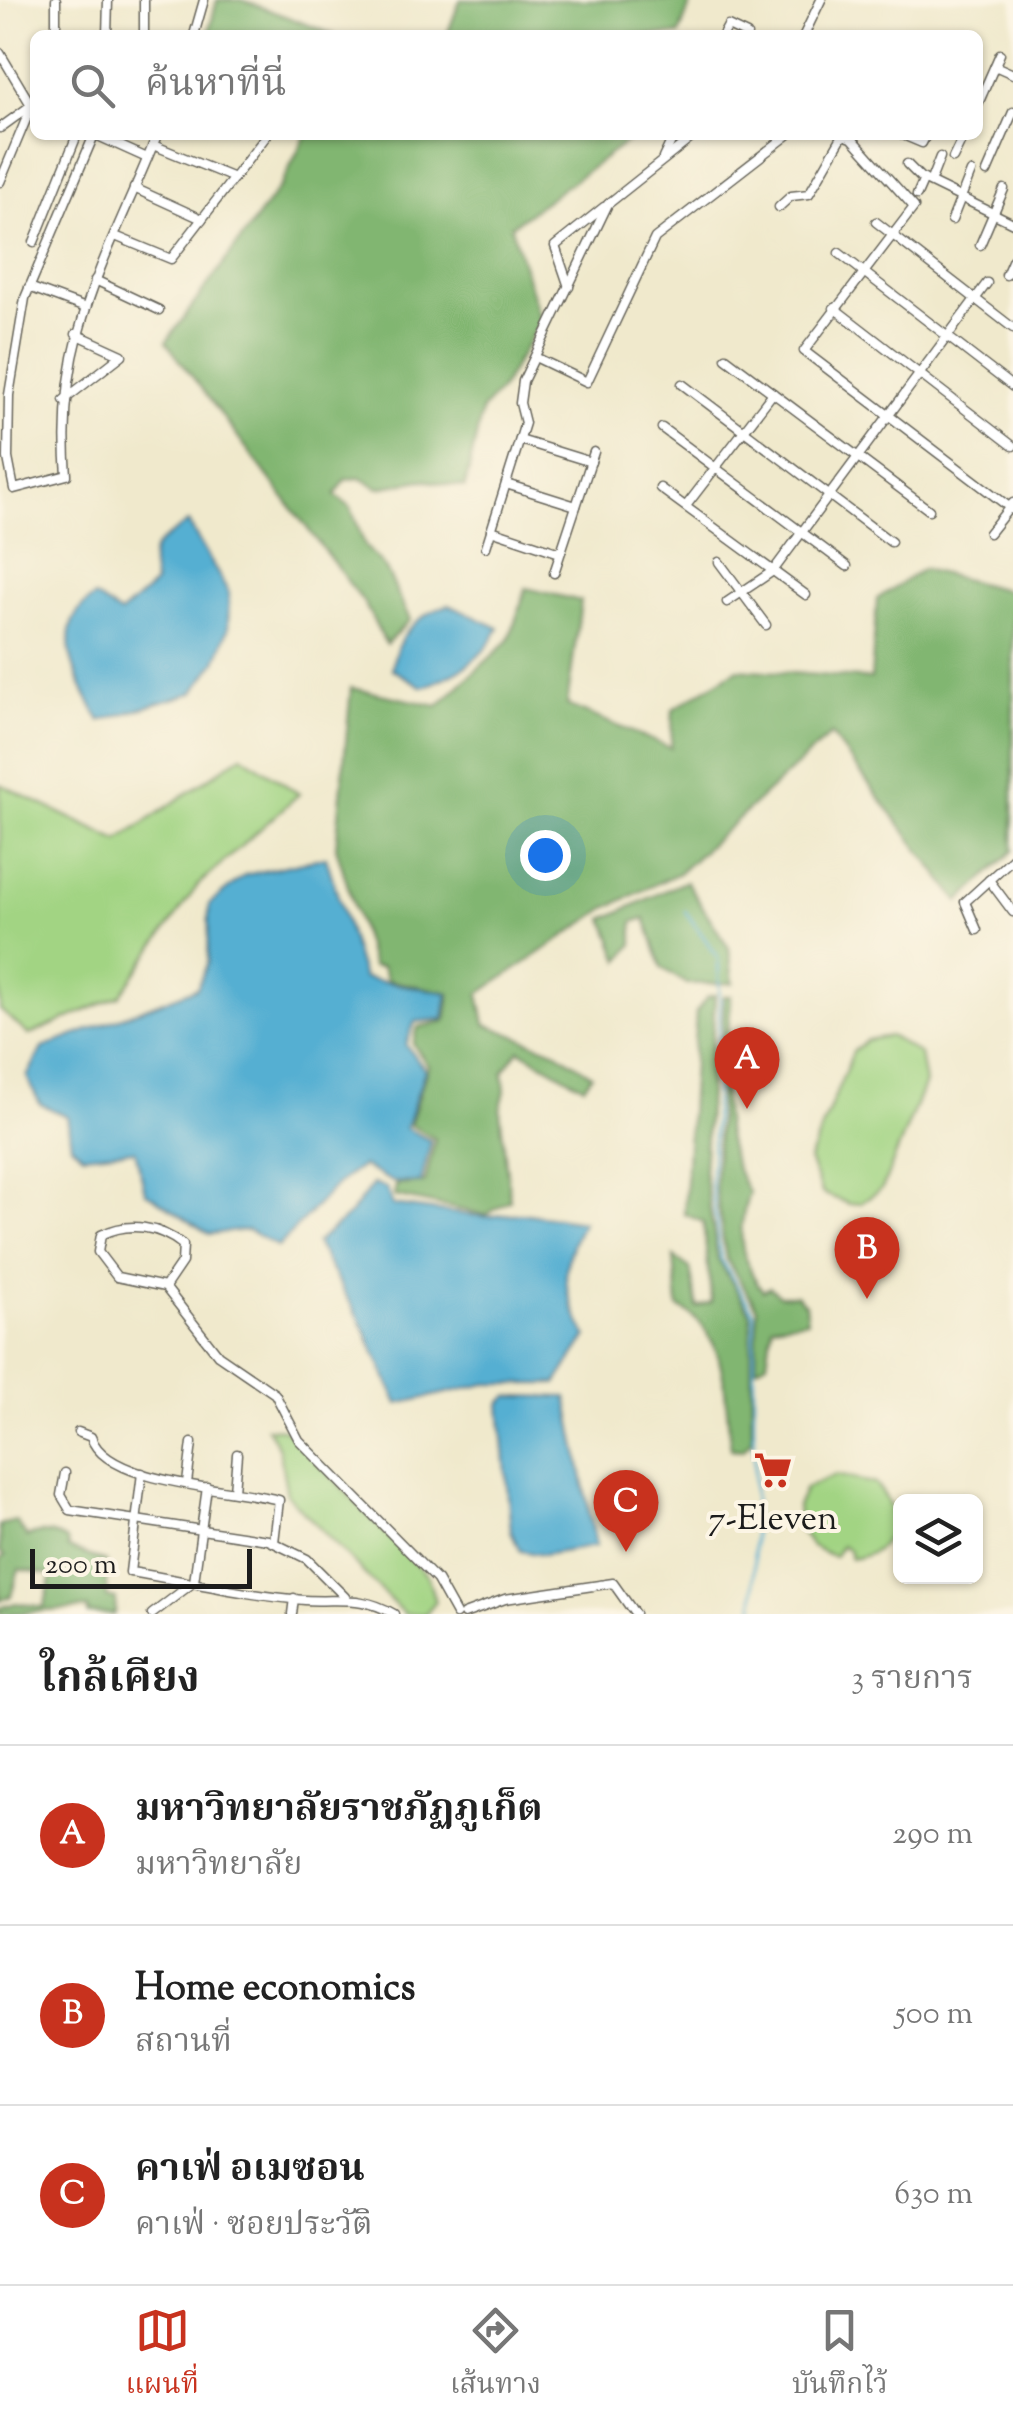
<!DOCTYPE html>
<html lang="th">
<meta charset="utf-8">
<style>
:root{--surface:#fff;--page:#f6f6f6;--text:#222;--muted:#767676;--line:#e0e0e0;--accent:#c8321e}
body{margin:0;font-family:"Sorts Mill Goudy","Noto Serif Thai",serif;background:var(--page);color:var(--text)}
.controls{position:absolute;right:30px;bottom:30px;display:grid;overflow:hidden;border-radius:15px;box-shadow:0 2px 8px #0004}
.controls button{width:90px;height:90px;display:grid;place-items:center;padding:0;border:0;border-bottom:2px solid var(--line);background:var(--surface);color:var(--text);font:50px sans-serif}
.scale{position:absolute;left:30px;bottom:25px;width:222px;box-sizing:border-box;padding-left:10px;border:5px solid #1c1c1c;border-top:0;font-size:28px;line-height:35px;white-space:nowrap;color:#1c1c1c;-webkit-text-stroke:8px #fcf5e5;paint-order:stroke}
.you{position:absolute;left:545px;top:855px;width:35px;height:35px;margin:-25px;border:8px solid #fff;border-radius:50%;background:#1a73e8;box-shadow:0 0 0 15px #1a73e833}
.badge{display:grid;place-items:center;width:65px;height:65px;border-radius:50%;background:var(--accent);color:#fff;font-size:32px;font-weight:700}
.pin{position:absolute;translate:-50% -82px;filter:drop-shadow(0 2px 5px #0008)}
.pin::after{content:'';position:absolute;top:52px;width:35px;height:30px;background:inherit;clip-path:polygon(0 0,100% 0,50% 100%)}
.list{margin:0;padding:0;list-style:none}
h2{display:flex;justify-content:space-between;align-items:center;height:130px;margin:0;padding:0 40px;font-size:42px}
h2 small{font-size:32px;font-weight:400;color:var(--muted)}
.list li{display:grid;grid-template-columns:65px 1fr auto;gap:30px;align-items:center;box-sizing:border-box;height:180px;padding:0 40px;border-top:2px solid var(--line)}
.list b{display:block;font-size:38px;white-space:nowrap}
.list p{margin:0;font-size:32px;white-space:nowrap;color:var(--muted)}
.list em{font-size:32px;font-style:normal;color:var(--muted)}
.icon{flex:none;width:55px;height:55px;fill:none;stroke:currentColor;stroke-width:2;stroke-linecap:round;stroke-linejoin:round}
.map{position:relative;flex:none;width:1013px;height:1614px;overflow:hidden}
.search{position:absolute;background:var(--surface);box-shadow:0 2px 8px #0004;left:30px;right:30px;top:30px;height:110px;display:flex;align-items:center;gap:25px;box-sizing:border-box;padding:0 35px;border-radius:15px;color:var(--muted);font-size:38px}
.sheet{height:670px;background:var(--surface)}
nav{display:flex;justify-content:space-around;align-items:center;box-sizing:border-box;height:140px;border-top:2px solid var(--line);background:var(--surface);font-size:28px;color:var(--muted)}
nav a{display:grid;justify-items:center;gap:5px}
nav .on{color:var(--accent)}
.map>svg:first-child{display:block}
.green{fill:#a2d483;stroke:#5f7850;stroke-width:2.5}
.forest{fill:#81b671;stroke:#4e6946;stroke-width:2.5}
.water{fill:#54afd2;stroke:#386677;stroke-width:2.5}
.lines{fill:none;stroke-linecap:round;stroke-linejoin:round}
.stream{stroke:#54afd2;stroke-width:2.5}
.minor-casing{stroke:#66645a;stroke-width:11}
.minor{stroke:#fff;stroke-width:8}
.labels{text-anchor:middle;stroke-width:8;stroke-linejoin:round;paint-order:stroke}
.poi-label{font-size:35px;fill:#1c1c1c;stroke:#fcf5e5}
</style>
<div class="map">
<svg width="1013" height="1614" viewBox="0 0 1013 1614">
<rect width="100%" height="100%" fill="#fcf5e5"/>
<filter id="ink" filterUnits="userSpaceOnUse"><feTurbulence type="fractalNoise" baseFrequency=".01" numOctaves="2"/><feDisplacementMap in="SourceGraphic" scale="20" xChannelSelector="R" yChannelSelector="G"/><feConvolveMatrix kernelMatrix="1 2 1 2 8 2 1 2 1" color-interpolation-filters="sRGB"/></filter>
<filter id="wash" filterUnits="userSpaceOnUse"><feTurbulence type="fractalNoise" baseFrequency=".0048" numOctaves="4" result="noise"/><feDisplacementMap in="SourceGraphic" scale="40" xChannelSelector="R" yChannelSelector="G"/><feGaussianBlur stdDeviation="2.25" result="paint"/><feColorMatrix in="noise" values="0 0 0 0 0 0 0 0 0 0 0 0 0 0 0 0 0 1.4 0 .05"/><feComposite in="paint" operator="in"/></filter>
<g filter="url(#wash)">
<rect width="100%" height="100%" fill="#f0e9cc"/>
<g class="green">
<polygon points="242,755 299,794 198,885 120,996 29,1035 0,1010 0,784 118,841"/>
<polygon points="890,1036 920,1054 925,1083 882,1189 861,1203 849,1204 822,1193 809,1160 853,1052 866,1040"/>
<polygon points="267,1428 285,1429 428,1577 435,1602 425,1614 404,1614 287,1495 279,1448"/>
<path d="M836 1475 875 1484C905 1514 894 1554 850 1559V1551L842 1545 834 1557 810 1545 799 1529 797 1506 805 1488Z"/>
</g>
<g class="forest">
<polygon points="217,0 242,0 335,35 208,35"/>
<polygon points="460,0 692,0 679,35 447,35"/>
<polygon points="306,135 636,135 511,226 541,321 501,389 482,410 465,487 422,480 379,488 360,478 346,479 335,495 351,508 365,546 386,569 410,620 386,644 364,603 166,342 281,185"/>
<polygon points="923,569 1013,592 1013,851 959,902 831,734 679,873 606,908 479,994 485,1024 557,1052 592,1075 584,1087 519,1050 503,1072 505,1091 500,1110 510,1200 486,1215 394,1196 396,1185 425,1182 435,1139 410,1125 428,1066 413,1044 418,1027 446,1021 450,993 387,980 382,967 372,966 336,847 351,688 438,706 509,640 526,588 581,601 567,705 671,748 673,709 738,669 871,679 877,599"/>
<polygon points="686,881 729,948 733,983 687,984 662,968 645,918 633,922 633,944 620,961 604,919"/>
<path d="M715 995 704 1171 718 1259 751 1314 752 1439 743 1450 731 1449C724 1400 730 1331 678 1307L674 1257 690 1268 697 1307 712 1302 703 1222 684 1214 696 1012 707 997Z"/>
<path d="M724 996H731C727 1067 710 1130 749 1193 736 1232 739 1258 763 1291L770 1287 779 1295H796L805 1304 807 1320 772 1325 767 1362 756 1368 757 1308 726 1259 715 1186Z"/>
<path d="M16 1521 27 1537C40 1530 55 1533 67 1540L68 1548 106 1562 107 1597 116 1599 115 1614H88V1608L0 1614V1608L16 1603 44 1607 52 1575 19 1569 11 1596 0 1601V1560L5 1556 0 1551V1525Z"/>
</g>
<g class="water">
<path d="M188 522 229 593 228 629 216 662 193 693 100 721C79 683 45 627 95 597L120 614 155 584C145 545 158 544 188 522Z"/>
<path d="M449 605 499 628C484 660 455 675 423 687L392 669C396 635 417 615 449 605Z"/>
<polygon points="326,857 363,978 448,993 444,1019 415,1022 406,1045 425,1070 406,1128 431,1141 421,1183 393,1182 362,1166 338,1183 278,1247 248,1230 209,1234 145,1192 135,1150 83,1155 71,1145 67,1116 40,1104 27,1077 42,1048 197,988 208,962 209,904 245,875"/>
<path d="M373 1184 386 1188 393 1205 486 1217 521 1213 583 1222C558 1269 562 1289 587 1336L556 1384H486L398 1404 360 1320 316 1243 350 1214Z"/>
<polygon points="508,1396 567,1397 596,1546 543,1555 520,1551 511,1532 500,1404"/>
</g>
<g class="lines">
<polyline class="stream" points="685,911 718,957 720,1004 711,1183 721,1259 754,1313 754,1614"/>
</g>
</g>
<g filter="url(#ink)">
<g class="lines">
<g class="minor-casing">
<g id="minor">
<polyline points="56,35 56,0"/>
<polyline points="107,35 108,0"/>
<polyline points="144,35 144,0"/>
<polyline points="194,35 204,0"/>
<polyline points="723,35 728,26 747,35"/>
<polyline points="804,35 821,0"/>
<polyline points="0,53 31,105"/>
<polyline points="995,66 1013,74"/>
<polyline points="978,104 1000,54"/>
<polyline points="0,128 29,107"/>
<path d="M94 135 25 298 9 395 8 458 14 489 67 475C55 335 108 258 157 135"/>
<polyline points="96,135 147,158"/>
<polyline points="903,135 922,143 926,135"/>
<polyline points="153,145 234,178"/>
<polyline points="663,158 674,135"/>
<polyline points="953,158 964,135"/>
<polyline points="907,164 921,178 1013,223"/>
<polyline points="987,172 1013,112"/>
<polyline points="931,180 940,157"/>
<polyline points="0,182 35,98"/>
<polyline points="134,188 202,219"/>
<polyline points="917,195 924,179"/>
<polyline points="779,207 791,196 809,194 843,135 852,138 914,207 804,351 1013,510"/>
<polyline points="952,220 971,172"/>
<polyline points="876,222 1013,328"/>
<polyline points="115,236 171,259 267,135"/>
<polyline points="34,242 77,135"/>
<polyline points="980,245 1004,189"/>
<polyline points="839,253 1013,387"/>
<polyline points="1006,275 1013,259"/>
<polyline points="95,280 159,310"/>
<polyline points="29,287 83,307"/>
<polyline points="569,287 555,246 604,207"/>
<polyline points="834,308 1013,446"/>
<polyline points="535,357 587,382 655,238 788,135"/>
<polyline points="726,358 929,510"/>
<polyline points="682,384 891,542"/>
<polyline points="64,400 122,355 76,334"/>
<polyline points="662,428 847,566"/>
<polyline points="520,440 591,462"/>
<polyline points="506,484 576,506"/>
<polyline points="660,488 806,595"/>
<polyline points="686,506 773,393"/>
<polyline points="491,530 560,553"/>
<polyline points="989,533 1013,503"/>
<polyline points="486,547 525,423 520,403 523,381 608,204 695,135"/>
<polyline points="719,562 766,625"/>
<polyline points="554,573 594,452"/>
<polyline points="727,602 773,571 987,283"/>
<polyline points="989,880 1013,912"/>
<polyline points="977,930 965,902 1013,858"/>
<path d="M165 1287 182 1262 183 1245C159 1226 129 1221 101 1235L98 1252 117 1277 165 1287 218 1355 275 1394 299 1440 437 1580 456 1614"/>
<path d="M78 1432 91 1437C106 1485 235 1488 279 1500L274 1542"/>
<polyline points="65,1473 61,1495 70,1510 268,1540 307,1559 345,1597"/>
<path d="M142 1473 130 1572C188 1581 247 1596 305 1600 340 1602 362 1595 394 1614"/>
<polyline points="187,1483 192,1443"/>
<polyline points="234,1491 237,1454"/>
<polyline points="152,1614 194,1582 207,1487"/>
<polyline points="292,1614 294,1598"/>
<polyline points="464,1614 505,1599 613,1583 635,1614"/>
</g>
</g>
<use href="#minor" class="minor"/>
</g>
</g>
<defs>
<g id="supermarket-bare" transform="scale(3)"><path d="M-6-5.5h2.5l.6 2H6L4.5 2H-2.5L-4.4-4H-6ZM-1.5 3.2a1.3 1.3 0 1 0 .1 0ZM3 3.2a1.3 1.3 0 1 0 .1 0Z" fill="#c8321e" stroke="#fcf5e5" stroke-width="2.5" paint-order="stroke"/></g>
</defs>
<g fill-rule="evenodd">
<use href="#supermarket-bare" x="773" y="1470"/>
</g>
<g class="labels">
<g class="poi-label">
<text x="773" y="1529">7-Eleven</text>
</g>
</g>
</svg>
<div class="controls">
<button><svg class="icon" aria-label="layers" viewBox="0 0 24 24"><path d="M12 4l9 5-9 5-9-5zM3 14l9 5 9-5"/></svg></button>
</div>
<div class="scale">200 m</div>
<div class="you"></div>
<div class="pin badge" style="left:747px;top:1109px">A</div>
<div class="pin badge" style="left:867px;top:1299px">B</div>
<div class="pin badge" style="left:626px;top:1552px">C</div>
<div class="search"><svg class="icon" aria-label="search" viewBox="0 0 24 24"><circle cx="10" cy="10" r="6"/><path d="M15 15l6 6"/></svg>ค้นหาที่นี่</div>
</div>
<section class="sheet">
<h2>ใกล้เคียง<small>3 รายการ</small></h2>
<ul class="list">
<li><span class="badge">A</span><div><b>มหาวิทยาลัยราชภัฏภูเก็ต</b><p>มหาวิทยาลัย</p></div><em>290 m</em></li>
<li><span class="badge">B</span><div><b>Home economics</b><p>สถานที่</p></div><em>500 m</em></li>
<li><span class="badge">C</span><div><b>คาเฟ่ อเมซอน</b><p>คาเฟ่ · ซอยประวัติ</p></div><em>630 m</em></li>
</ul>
</section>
<nav>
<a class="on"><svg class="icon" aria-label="map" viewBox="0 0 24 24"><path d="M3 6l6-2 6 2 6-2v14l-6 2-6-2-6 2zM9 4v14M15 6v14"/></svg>แผนที่</a>
<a><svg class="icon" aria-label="directions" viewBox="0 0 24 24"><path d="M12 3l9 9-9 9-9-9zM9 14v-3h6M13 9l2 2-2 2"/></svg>เส้นทาง</a>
<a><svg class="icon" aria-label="saved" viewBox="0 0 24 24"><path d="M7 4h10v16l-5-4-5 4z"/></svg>บันทึกไว้</a>
</nav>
